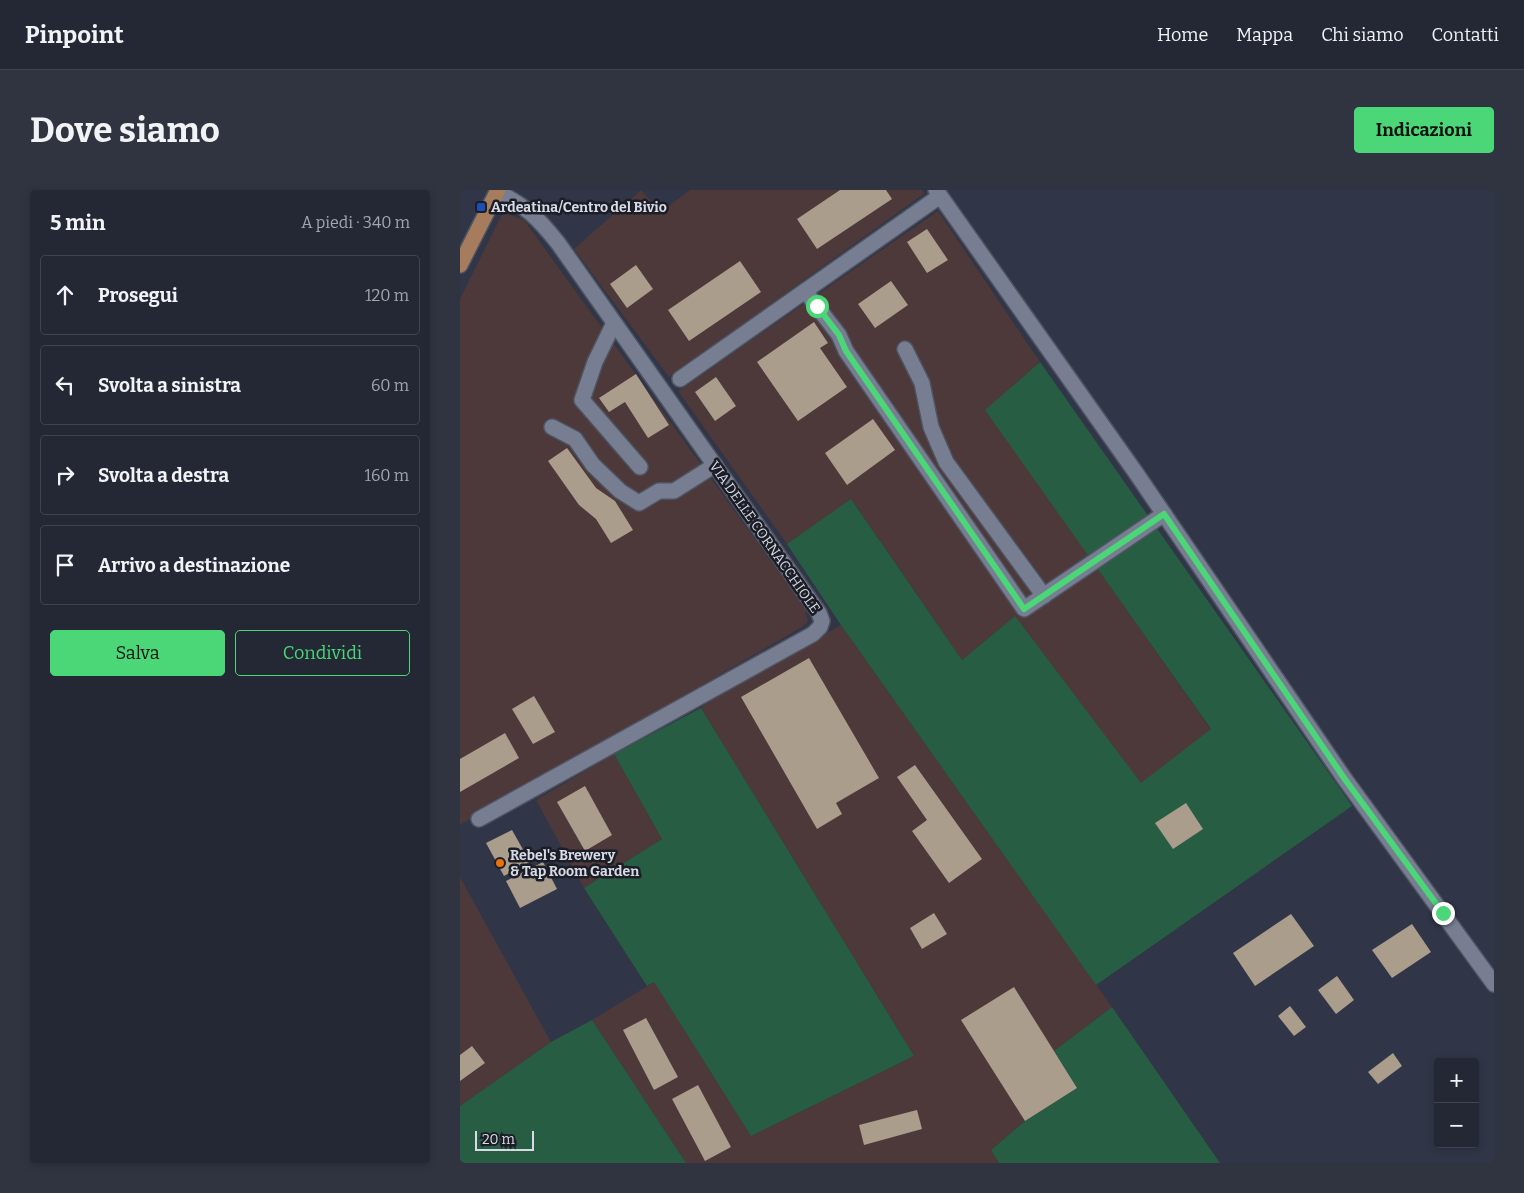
<!DOCTYPE html>
<html lang="it">
<meta charset="utf-8">
<style>
:root{--surface:#242835;--page:#303441;--text:#f1f3f6;--muted:#a3a6ad;--line:#414450;--accent:#4bd677}
body{margin:0;font-family:Bitter,serif;background:var(--page);color:var(--text)}
.controls{position:absolute;right:15px;bottom:15px;display:grid;overflow:hidden;border-radius:5px;box-shadow:0 2px 8px #0003}
.controls button{width:45px;height:45px;display:grid;place-items:center;padding:0;border:0;border-bottom:1px solid var(--line);background:var(--surface);color:var(--text);font:25px sans-serif}
.scale{position:absolute;left:15px;bottom:12px;width:59px;box-sizing:border-box;padding-left:5px;border:2px solid #d8dbe6;border-top:0;font-size:14px;line-height:18px;white-space:nowrap;color:#d8dbe6;-webkit-text-stroke:4px #1b1e26;paint-order:stroke}
.stop{position:absolute;width:15px;height:15px;margin:-11px;border:4px solid #4bd677;border-radius:50%;background:#fff}
.stop.end{background:#4bd677;border-color:#fff;box-shadow:0 1px 5px #0008}
.list{margin:0;padding:0;list-style:none}
h2{display:flex;justify-content:space-between;align-items:center;height:65px;margin:0;padding:0 20px;font-size:21px}
h2 small{font-size:16px;font-weight:400;color:var(--muted)}
.list li{display:grid;grid-template-columns:32px 1fr auto;gap:15px;align-items:center;box-sizing:border-box;height:80px;margin:0 10px 10px;padding:0 10px;border:1px solid var(--line);border-radius:5px}
.list b{display:block;font-size:19px;white-space:nowrap}
.list em{font-size:16px;font-style:normal;color:var(--muted)}
.actions{display:flex;gap:10px;padding:15px 20px}
.actions a{flex:1;padding:11px 0;border:1px solid var(--accent);border-radius:5px;text-align:center;font-size:18px;color:var(--accent)}
.actions .main{background:var(--accent);color:#111}
.icon{flex:none;width:28px;height:28px;fill:none;stroke:currentColor;stroke-width:2;stroke-linecap:round;stroke-linejoin:round}
.map{position:relative;flex:none;width:1034px;height:973px;overflow:hidden;border-radius:5px}
header{display:flex;align-items:center;gap:30px;box-sizing:border-box;height:70px;padding:0 25px;background:var(--surface);border-bottom:1px solid var(--line)}
header strong{font-size:24px}
nav{display:flex;gap:28px;margin-inline-start:auto;font-size:18px}
.intro{display:flex;align-items:center;justify-content:space-between;box-sizing:border-box;height:120px;padding:0 30px}
h1{margin:0;font-size:35px}
.button{padding:12px 22px;border-radius:5px;background:var(--accent);color:#111;font-size:18px;font-weight:700}
main{display:flex;gap:30px;padding:0 30px}
aside{flex:1;background:var(--surface);border-radius:5px;box-shadow:0 2px 8px #0003}
.map>svg:first-child{display:block}
.industrial{fill:#4d383a}
.green{fill:#275e43}
.building{fill:#aa9d8b}
.lines{fill:none;stroke-linecap:round;stroke-linejoin:round}
.minor-casing{stroke:#4e5361;stroke-width:18}
.major-casing{stroke:#4e5361;stroke-width:18}
.minor{stroke:#777e91;stroke-width:15}
.major{stroke:#a67c5c;stroke-width:15}
.route{stroke:#4bd677;stroke-width:6}
.transit-dot{fill:#1a4fb4;stroke:#1b1e26;stroke-width:2}
.food-dot{fill:#e8710a;stroke:#1b1e26;stroke-width:2}
.labels{text-anchor:middle;stroke-width:5;stroke-linejoin:round;paint-order:stroke}
.poi-label{font-size:14px;font-weight:bold;fill:#d8dbe6;stroke:#1b1e26;text-anchor:start}
.street-label{font-size:14px;fill:#d8dbe6;stroke:#1b1e26}
</style>
<header>
<strong>Pinpoint</strong>
<nav><a>Home</a><a>Mappa</a><a>Chi siamo</a><a>Contatti</a></nav>
</header>
<div class="intro"><h1>Dove siamo</h1><a class="button">Indicazioni</a></div>
<main>
<aside>
<h2>5 min<small>A piedi · 340 m</small></h2>
<ul class="list">
<li><svg class="icon" aria-label="ahead" viewBox="0 0 24 24"><path d="M12 20V5M6 11l6-6 6 6"/></svg><div><b>Prosegui</b></div><em>120 m</em></li>
<li><svg class="icon" aria-label="left" viewBox="0 0 24 24"><path d="M17 20v-9H6M10 6l-5 5 5 5"/></svg><div><b>Svolta a sinistra</b></div><em>60 m</em></li>
<li><svg class="icon" aria-label="right" viewBox="0 0 24 24"><path d="M7 20v-9h11M14 6l5 5-5 5"/></svg><div><b>Svolta a destra</b></div><em>160 m</em></li>
<li><svg class="icon" aria-label="arrive" viewBox="0 0 24 24"><path d="M6 21V4h12l-3 4 3 4H6"/></svg><div><b>Arrivo a destinazione</b></div></li>
</ul>
<div class="actions"><a class="main">Salva</a><a>Condividi</a></div>
</aside>
<div class="map">
<svg width="1034" height="973" viewBox="0 0 1034 973">
<rect width="100%" height="100%" fill="#303647"/>
<g class="industrial">
<polygon points="181,0 201,22 230,0 462,0 465,3 209,187 114,59"/>
<polygon points="478,21 580,172 526,220 751,540 681,594 555,426 502,470 392,310 327,354 218,201"/>
<polygon points="43,22 64,30 345,418 348,432 342,437 0,635 0,109"/>
<polygon points="381,435 652,817 594,861 617,898 565,931 531,960 539,973 226,973 132,830 194,792 291,946 454,866 241,518 260,504"/>
<polygon points="154,564 202,649 124,698 76,610"/>
<polygon points="0,687 91,852 0,916"/>
</g>
<g class="green">
<polygon points="580,172 892,616 636,795 381,435 327,354 391,309 502,470 555,426 681,593 751,539 525,220"/>
<polygon points="241,518 454,866 291,946 194,792 187,796 124,698 202,649 154,564"/>
<polygon points="652,817 760,973 539,973 531,960 565,931 617,898 594,861"/>
<polygon points="132,830 226,973 0,973 0,916 91,852"/>
</g>
<g class="building">
<polygon points="380,0 426,0 432,9 357,59 337,29"/>
<polygon points="467,39 488,70 467,83 447,52"/>
<polygon points="280,71 301,102 229,151 208,120"/>
<polygon points="176,75 193,99 167,118 150,94"/>
<polygon points="431,91 448,115 415,138 398,114"/>
<polygon points="354,132 368,153 360,158 387,197 338,231 297,172"/>
<polygon points="176,184 209,235 188,248 165,212 149,222 139,208"/>
<polygon points="256,187 276,216 255,231 235,202"/>
<polygon points="413,229 435,260 387,295 365,263"/>
<polygon points="107,258 136,298 155,311 173,340 151,353 136,329 119,315 88,271"/>
<polygon points="349,468 419,588 376,613 382,624 357,639 281,507"/>
<polygon points="74,506 95,542 73,554 52,519"/>
<polygon points="45,543 59,568 0,602 0,569"/>
<polygon points="455,575 522,669 489,693 452,641 467,630 437,587"/>
<polygon points="125,596 152,645 125,661 97,612"/>
<polygon points="726,613 743,639 713,659 695,633"/>
<polygon points="52,640 70,672 44,686 26,653"/>
<polygon points="83,672 97,699 60,718 46,691"/>
<polygon points="474,723 487,744 462,759 450,738"/>
<polygon points="831,724 854,756 795,796 773,763"/>
<polygon points="952,734 971,762 932,788 912,760"/>
<polygon points="877,786 894,810 876,824 858,800"/>
<polygon points="554,797 617,898 565,931 501,830"/>
<polygon points="830,816 846,837 834,846 818,826"/>
<polygon points="186,828 218,887 194,900 163,840"/>
<polygon points="12,856 25,873 0,891 0,865"/>
<polygon points="933,863 942,876 918,894 908,882"/>
<polygon points="238,895 271,957 245,971 212,909"/>
<polygon points="457,920 462,939 404,955 399,935"/>
</g>
<g class="lines">
<g class="minor-casing">
<g id="minor">
<polyline points="476,0 676,283 884,588 1034,794"/>
<polyline points="345,101 379,145 386,161 564,419 704,324"/>
<polyline points="154,133 135,172 122,210 180,277"/>
<polyline points="445,159 462,193 471,237 486,272 584,406"/>
<polyline points="220,189 480,6"/>
<polyline points="92,237 115,249 133,275 160,301 179,313 199,301 214,301 255,275"/>
<path d="M19 629 353 444 360 437 362 431 359 423 98 53C79 29 65 15 37 2"/>
</g>
</g>
<g class="major-casing">
<polyline id="major" points="0,75 38,0"/>
</g>
<use href="#minor" class="minor"/>
<use href="#major" class="major"/>
</g>
<g class="lines">
<polyline class="route" points="357,116 379,145 386,161 564,419 704,324 884,588 983,723"/>
</g>
<rect class="transit-dot" x="16" y="12" width="10" height="10" rx="2.5"/>
<circle class="food-dot" cx="40" cy="673" r="5"/>
<g class="labels">
<g class="poi-label">
<text x="31" y="22">Ardeatina/Centro del Bivio</text>
<text x="50" y="670">Rebel's Brewery<tspan x="50" dy="16">&amp; Tap Room Garden</tspan></text>
</g>
<g class="street-label">
<text transform="translate(305 347) rotate(55)" y="5">VIA DELLE CORNACCHIOLE</text>
</g>
</g>
</svg>
<div class="controls">
<button>+</button>
<button>−</button>
</div>
<div class="scale">20 m</div>
<div class="stop" style="left:357px;top:116px"></div>
<div class="stop end" style="left:983px;top:723px"></div>
</div>
</main>
